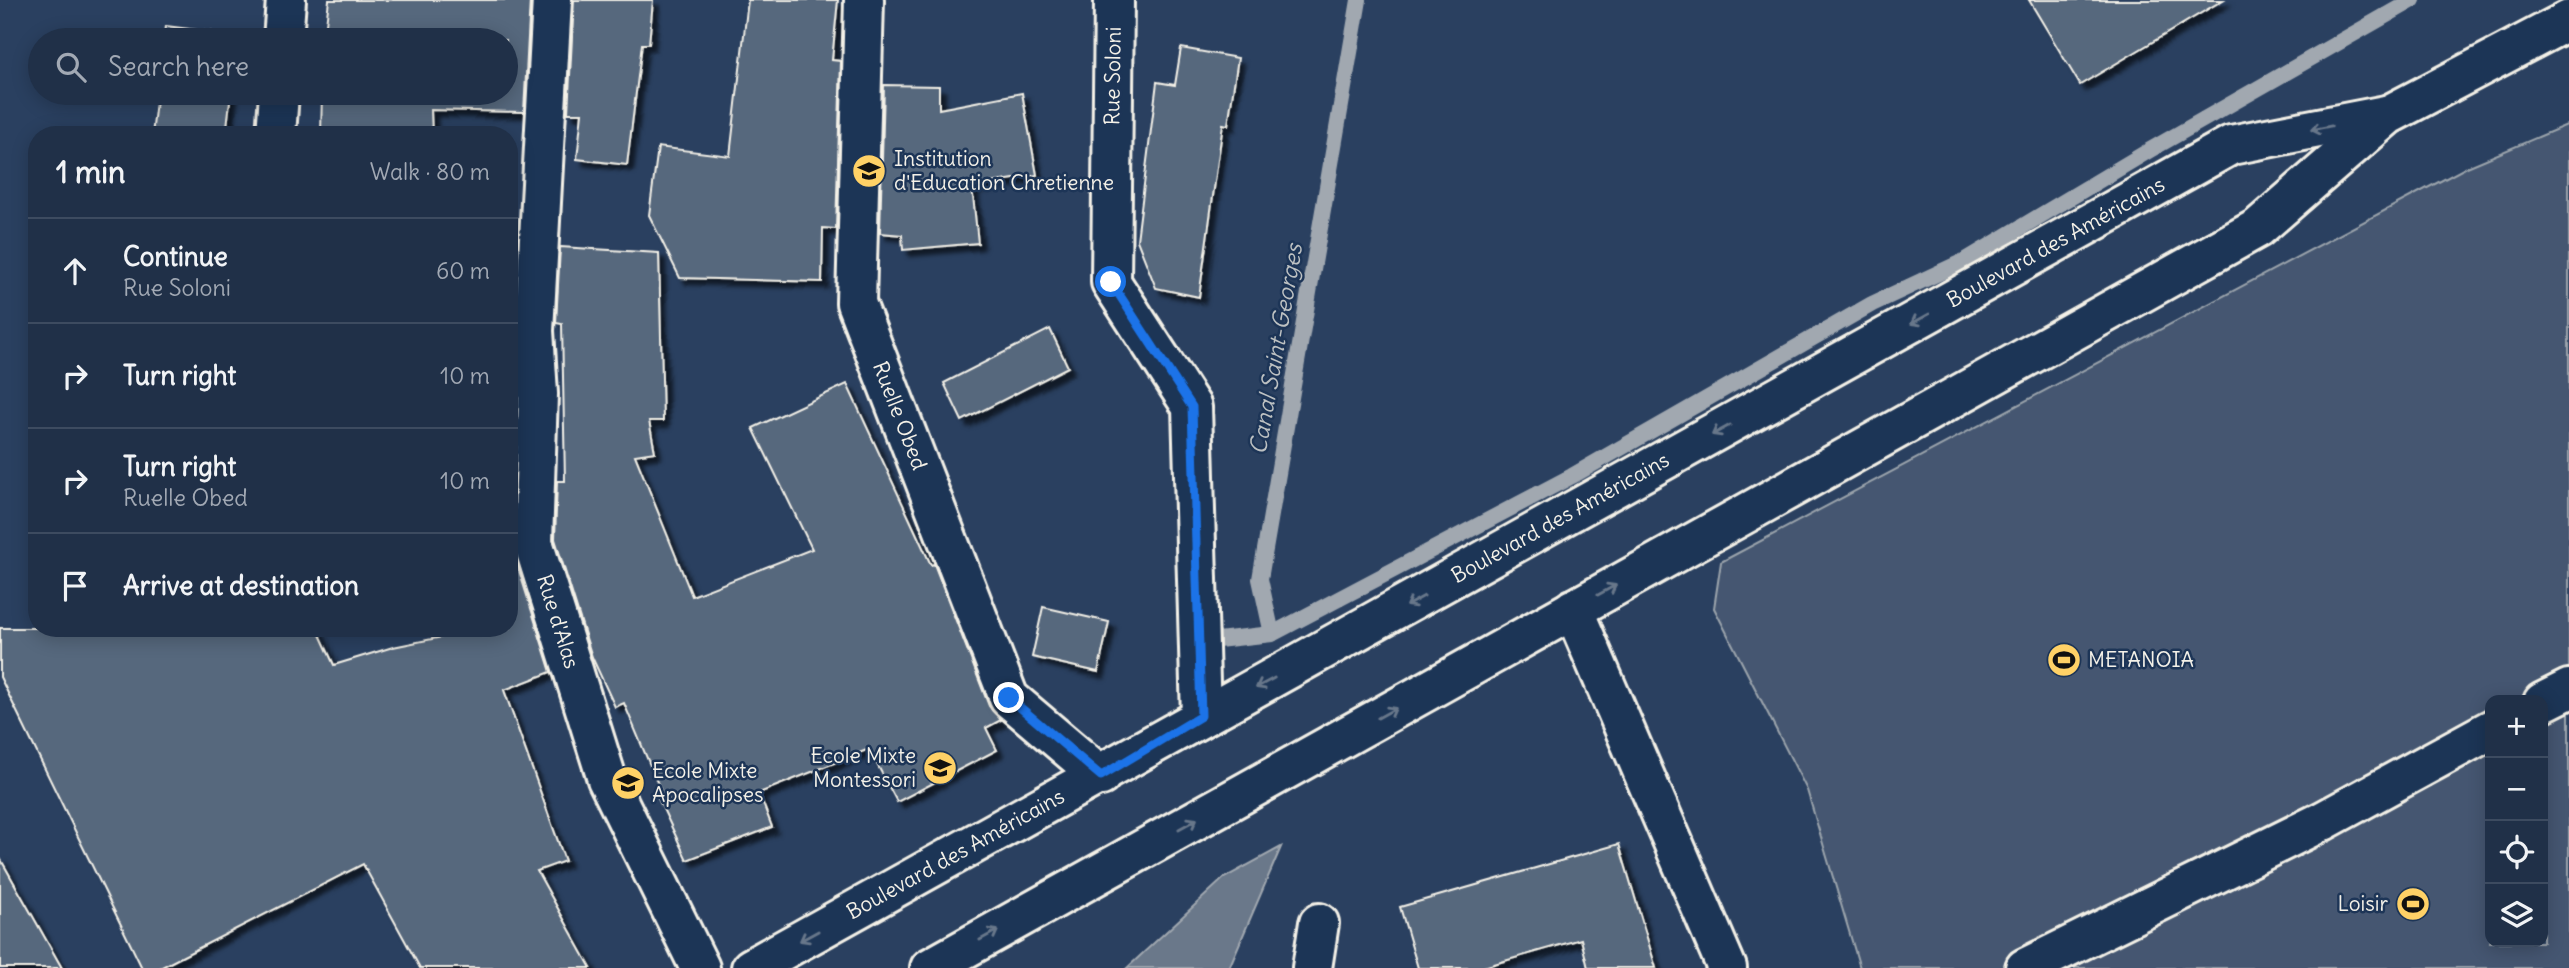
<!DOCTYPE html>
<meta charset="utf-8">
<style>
:root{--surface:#203048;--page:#2d3c52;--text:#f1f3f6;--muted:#a2a9b4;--line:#3d4b60}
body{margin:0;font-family:Delius,sans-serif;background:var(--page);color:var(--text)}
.controls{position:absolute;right:21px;bottom:21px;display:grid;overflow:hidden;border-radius:14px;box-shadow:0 4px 18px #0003}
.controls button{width:63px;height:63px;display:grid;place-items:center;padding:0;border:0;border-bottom:2px solid var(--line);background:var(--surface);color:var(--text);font:35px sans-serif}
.stop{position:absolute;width:21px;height:21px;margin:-16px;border:5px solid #1a73e8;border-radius:50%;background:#fff}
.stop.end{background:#1a73e8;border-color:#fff;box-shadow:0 2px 7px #0008}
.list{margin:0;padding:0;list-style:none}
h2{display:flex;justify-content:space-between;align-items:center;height:91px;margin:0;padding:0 28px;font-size:30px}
h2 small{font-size:23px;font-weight:400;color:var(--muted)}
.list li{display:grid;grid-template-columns:46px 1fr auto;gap:21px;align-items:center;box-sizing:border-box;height:105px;padding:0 28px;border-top:2px solid var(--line)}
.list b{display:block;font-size:26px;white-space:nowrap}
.list p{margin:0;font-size:23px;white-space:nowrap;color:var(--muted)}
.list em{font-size:23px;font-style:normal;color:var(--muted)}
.icon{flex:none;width:38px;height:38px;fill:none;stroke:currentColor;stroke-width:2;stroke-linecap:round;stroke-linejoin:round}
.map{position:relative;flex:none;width:2569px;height:968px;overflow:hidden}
.search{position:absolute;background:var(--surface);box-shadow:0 4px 18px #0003;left:28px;top:28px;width:490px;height:77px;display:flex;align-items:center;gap:18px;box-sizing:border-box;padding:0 24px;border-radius:38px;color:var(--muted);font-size:26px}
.panel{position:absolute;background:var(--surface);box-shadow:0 4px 18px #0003;left:28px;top:126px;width:490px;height:511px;border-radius:28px}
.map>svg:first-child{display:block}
.green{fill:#445771;stroke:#9ca4ac;stroke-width:2;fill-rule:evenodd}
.water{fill:#6a788a;stroke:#a1a8b0;stroke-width:2}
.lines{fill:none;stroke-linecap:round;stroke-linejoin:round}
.stream{stroke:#a1a8b0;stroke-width:16}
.building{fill:#56677d;stroke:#f4f1e8;stroke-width:2;filter:url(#shadow)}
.minor-casing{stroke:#f4f1e8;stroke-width:44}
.major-casing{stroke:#f4f1e8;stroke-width:44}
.minor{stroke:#1d3557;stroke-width:38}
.major{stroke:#1d3557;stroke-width:38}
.oneway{stroke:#68778a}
.route{stroke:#1a73e8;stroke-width:9}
.labels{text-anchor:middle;stroke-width:5;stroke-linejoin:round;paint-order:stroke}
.street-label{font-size:21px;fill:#f4f1e8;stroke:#1d3557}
.poi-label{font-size:21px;fill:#f4f1e8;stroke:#1d3557;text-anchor:start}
.water-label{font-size:23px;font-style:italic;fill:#bdc1c2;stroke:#1d3557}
</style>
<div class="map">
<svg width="2569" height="968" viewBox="0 0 2569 968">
<defs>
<filter id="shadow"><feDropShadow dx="6" dy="6" stdDeviation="2" flood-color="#0009"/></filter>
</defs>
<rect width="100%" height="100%" fill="#2a4060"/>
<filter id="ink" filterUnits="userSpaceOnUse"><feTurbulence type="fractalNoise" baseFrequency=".0143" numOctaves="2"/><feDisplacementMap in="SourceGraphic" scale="14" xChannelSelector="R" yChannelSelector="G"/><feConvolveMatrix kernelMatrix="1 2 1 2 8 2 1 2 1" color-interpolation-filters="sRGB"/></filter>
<g filter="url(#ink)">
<path class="green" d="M2569 124V968H1860L1807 790 1714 608 1721 562 2467 167ZM2490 700H2543V942H2490Z"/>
<polygon class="water" points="1281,847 1229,968 1127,968 1224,878"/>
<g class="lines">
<g class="stream">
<polyline points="1272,634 1572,476 1872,304 1966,260 2150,150 2413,0"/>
<polyline points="1200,642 1272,634 1260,579 1359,0"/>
</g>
</g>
<g class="building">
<polygon points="329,0 530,0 524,112 431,110 432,135 321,135 322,93 506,93 506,40 324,40"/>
<polygon points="574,0 653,0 649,44 642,44 627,165 577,159 582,113 568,113"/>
<polygon points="748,0 838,0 832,60 841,61 836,229 823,228 822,282 680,278 649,215 658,147 730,156"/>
<polygon points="2029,0 2223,0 2080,85"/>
<polygon points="166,26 238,35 237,40 164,40"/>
<polygon points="1181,48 1238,58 1228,125 1223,124 1199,297 1156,288 1137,240 1157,82 1175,85"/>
<polygon points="884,85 939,86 939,109 1022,93 1037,175 972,186 978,243 903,250 902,235 880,233"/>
<polygon points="157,93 231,93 226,135 152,135"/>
<polygon points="509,244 517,244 513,321 509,321"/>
<polygon points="560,247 659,253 663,421 649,421 655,452 635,455 692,596 812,549 753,428 847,384 931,565 934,564 989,706 1001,720 986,728 997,750 897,802 869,749 759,793 772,827 687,860 657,796 662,794 624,703 615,707 592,657 555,539 557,481 565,481 562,324 556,323"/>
<polygon points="1050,329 1068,367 962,421 944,383"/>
<polygon points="509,479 513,480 512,548 551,672 504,690 565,861 537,871 591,968 420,968 363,864 160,968 142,968 0,677 0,628 317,628 334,665 393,647 486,628 509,628"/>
<polygon points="1043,607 1109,622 1098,672 1032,657"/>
<polygon points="1619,844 1656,968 1588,968 1581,939 1480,968 1418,968 1400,907"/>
<polygon points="0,858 62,968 0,968"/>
</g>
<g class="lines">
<g class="minor-casing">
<g id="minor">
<path id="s1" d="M552 0 534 331 538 394 533 542 607 779 700 968"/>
<path id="s2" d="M864 0 856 303 1009 698 1101 776"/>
<polyline points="1114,0 1111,282 1192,407 1201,717"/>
<polyline points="283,40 286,0"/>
<polyline points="276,135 279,93"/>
<polyline points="1573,609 1727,968"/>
<polyline points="2543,702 2569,689"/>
<polyline points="1312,968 1319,923"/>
<polyline points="2025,968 2323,821 2490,730"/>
</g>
</g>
<g class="major-casing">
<g id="major">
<path id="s3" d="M751 968 2231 145 2386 115"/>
<polyline points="930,968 2258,228 2388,115 2569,20"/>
</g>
</g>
<use href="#minor" class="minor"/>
<use href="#major" class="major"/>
</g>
<defs><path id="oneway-shaft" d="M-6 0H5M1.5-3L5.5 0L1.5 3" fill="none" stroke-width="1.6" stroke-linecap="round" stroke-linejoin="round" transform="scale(1.75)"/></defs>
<g class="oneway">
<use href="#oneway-shaft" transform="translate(2321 128) rotate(169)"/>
<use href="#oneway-shaft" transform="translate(1920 319) rotate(151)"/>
<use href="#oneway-shaft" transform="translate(1721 430) rotate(151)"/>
<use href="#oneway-shaft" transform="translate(1607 590) rotate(-29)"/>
<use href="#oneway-shaft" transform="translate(1415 601) rotate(151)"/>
<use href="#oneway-shaft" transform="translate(1265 683) rotate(152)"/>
<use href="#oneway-shaft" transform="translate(1387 713) rotate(-29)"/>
<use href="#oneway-shaft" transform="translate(1188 824) rotate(-29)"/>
<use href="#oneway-shaft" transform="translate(989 935) rotate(-29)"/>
<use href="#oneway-shaft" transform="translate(809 936) rotate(151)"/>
</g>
</g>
<g class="lines" filter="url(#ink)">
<polyline class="route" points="1009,698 1101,776 1201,716 1192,407 1111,282"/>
</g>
<defs>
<g id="school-disc" transform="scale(1.75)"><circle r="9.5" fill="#ffd166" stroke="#1d3557"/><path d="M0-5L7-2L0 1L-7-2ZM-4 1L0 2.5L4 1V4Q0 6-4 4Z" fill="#111"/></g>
<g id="stadium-disc" transform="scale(1.75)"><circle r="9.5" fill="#ffd166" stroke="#1d3557"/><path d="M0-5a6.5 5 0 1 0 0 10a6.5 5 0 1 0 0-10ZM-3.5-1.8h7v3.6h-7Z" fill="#111"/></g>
</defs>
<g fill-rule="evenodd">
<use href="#school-disc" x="869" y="171"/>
<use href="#stadium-disc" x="2064" y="660"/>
<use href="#school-disc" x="940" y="768"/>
<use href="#school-disc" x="628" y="783"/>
<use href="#stadium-disc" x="2413" y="904"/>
</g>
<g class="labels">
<g class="street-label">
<text transform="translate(1113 76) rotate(-89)" y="7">Rue Soloni</text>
<text dy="7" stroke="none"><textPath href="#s3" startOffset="1493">Boulevard des Américains</textPath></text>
<text dy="7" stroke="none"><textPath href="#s2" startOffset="424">Ruelle Obed</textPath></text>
<text dy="7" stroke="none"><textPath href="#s3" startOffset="926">Boulevard des Américains</textPath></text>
<text dy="7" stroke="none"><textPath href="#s1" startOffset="626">Rue d'Alas</textPath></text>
<text dy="7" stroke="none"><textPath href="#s3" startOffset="234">Boulevard des Américains</textPath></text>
</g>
<g class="poi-label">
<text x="894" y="166">Institution<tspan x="894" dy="24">d'Education Chretienne</tspan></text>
<text x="2088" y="667">METANOIA</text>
<text x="916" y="763" text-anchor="end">Ecole Mixte<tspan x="916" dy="24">Montessori</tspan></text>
<text x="652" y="778">Ecole Mixte<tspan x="652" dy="24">Apocalipses</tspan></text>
<text x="2388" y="911" text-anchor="end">Loisir</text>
</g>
<g class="water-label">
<text transform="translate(1276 349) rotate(-80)" y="8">Canal Saint-Georges</text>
</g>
</g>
</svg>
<div class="controls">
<button>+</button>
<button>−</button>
<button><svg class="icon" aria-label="locate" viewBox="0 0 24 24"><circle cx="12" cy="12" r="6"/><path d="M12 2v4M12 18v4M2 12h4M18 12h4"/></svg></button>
<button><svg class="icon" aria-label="layers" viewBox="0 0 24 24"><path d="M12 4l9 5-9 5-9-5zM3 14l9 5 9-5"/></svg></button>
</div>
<div class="stop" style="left:1111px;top:282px"></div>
<div class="stop end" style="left:1009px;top:698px"></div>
<div class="search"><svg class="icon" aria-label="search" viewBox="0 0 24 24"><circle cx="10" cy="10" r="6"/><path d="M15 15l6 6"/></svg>Search here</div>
<section class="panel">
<h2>1 min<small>Walk · 80 m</small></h2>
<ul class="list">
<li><svg class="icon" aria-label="ahead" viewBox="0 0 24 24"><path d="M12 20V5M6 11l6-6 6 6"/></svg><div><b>Continue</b><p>Rue Soloni</p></div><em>60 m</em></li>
<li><svg class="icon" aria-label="right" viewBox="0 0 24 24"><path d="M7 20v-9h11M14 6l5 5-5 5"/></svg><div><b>Turn right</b></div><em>10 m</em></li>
<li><svg class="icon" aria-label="right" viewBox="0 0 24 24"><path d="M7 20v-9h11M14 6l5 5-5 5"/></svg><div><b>Turn right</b><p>Ruelle Obed</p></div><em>10 m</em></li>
<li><svg class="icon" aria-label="arrive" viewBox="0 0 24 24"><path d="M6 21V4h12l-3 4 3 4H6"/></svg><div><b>Arrive at destination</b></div></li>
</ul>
</section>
</div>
